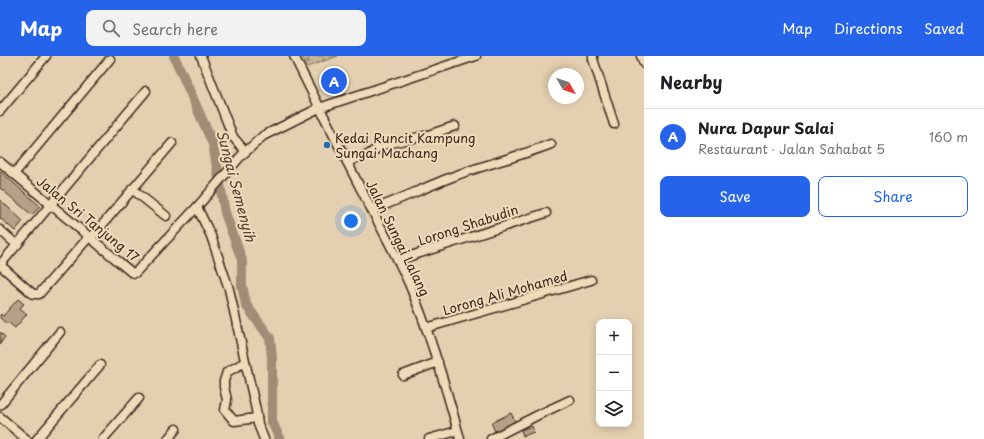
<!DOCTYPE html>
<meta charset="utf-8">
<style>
:root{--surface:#fff;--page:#f2f2f2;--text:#202124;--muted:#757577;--line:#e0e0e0;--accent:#2563eb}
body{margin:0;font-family:"Playpen Sans",sans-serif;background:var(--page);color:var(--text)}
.controls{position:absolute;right:12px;bottom:12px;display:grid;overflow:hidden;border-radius:8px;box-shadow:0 2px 10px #0003}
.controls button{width:36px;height:36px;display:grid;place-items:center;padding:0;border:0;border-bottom:1px solid var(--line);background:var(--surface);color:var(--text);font:20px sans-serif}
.compass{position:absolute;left:548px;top:12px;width:36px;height:36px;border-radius:50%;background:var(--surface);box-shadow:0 2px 10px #0003;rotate:130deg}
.you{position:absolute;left:351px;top:165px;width:14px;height:14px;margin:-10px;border:3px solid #fff;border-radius:50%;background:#1a73e8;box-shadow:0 0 0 6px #1a73e833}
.badge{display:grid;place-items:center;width:26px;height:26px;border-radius:50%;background:var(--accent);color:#fff;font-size:13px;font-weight:700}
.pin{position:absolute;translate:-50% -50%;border:2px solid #fff;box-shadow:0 1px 4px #0006}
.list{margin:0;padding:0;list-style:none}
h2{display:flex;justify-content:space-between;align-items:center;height:52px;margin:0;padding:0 16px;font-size:17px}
h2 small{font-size:13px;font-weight:400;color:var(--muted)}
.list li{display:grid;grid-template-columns:26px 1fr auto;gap:12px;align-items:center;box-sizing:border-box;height:56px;padding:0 16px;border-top:1px solid var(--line)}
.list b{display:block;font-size:15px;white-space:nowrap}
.list p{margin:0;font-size:13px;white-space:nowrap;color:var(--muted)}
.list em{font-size:13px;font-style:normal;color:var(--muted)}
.actions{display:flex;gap:8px;padding:12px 16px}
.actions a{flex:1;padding:9px 0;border:1px solid var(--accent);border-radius:8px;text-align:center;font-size:14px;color:var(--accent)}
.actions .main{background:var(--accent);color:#fff}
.icon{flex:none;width:22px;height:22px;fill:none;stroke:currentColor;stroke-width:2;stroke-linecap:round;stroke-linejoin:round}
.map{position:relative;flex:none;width:644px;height:383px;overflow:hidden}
header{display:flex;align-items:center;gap:24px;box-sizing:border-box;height:56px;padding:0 20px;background:var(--accent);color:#fff}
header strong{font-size:19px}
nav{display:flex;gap:22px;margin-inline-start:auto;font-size:14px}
.search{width:280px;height:36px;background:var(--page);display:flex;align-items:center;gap:10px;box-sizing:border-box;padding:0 14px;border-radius:8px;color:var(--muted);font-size:15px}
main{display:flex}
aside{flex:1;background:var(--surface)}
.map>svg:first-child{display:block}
.cemetery{fill:url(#cemetery-stones);stroke:#826f5a}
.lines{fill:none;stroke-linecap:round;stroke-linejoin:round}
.river{stroke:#a18d75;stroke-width:10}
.building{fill:#b5a187;stroke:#3b2a1e}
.minor-casing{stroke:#3b2a1e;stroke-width:11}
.minor{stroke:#efdab9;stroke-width:8}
.poi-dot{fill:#1f6fb2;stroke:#efdab9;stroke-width:1.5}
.labels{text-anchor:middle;stroke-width:4;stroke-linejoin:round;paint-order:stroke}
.poi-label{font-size:13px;fill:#3b2a1e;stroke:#efdab9;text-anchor:start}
.street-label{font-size:13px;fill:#3b2a1e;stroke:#efdab9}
.water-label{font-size:14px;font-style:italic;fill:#544334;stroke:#efdab9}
</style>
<header>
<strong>Map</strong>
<div class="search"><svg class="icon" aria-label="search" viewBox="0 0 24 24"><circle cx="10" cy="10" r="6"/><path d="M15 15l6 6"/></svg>Search here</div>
<nav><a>Map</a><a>Directions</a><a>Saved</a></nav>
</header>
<main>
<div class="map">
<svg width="644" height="383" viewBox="0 0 644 383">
<defs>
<pattern id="cemetery-stones" width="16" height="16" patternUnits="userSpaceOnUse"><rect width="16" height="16" fill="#c8b497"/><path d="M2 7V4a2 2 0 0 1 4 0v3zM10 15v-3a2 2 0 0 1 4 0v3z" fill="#a4937b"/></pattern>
</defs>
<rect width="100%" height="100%" fill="#e4d0b0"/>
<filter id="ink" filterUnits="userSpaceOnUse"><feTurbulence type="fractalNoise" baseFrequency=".025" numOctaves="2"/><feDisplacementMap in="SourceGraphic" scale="8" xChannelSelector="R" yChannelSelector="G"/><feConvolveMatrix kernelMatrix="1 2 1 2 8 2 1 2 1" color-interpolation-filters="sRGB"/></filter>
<g filter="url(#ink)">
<polygon class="cemetery" points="302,0 338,0 307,11"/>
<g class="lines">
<polyline class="river" points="174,0 213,88 225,157 242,204 242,229 246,249 270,282 272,301 272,366 280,383"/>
</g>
<g class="building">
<polygon points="0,115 40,150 32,159 0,132"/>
<polygon points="0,144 23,165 15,175 0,162"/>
<polygon points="18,243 24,248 20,252 27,258 15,272 8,266 7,268 0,262 0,260 1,258 3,260"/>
<polygon points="0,276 5,281 0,288"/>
<polygon points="511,357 517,369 497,379 491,367"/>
<polygon points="532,370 534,376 523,380 521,374"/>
</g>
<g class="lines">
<g class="minor-casing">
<g id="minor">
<polyline points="201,0 233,81 245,95"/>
<path d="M294 0C317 47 341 94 365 141 380 170 397 200 410 230 431 280 446 331 460 383"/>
<polyline points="593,0 593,3 614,68"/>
<polyline points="641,0 644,8"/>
<polyline points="0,55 46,0"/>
<polyline points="0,106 131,216 135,217 197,151 241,100 263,80 319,52 476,0"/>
<polyline points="347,106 357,102 368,99 382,89 428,79 455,70"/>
<polyline points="14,118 110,3"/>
<polyline points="132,133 166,160"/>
<polyline points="197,151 211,180 229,233 256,354 258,368 264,383"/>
<path d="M372 154C401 143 428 130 457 119 488 108 520 100 551 88"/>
<polyline points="0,174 17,189"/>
<polyline points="91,182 172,87"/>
<polyline points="398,204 546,157"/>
<polyline points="0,209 146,35"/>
<polyline points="0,209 33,238 39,238 89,181"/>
<polyline points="426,272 591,224"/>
<polyline points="245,306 227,316 224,325 224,331 227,344 225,354 234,365 257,362"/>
<polyline points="403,319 438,306"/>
<polyline points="0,349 60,276"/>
<polyline points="0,361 26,383"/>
<polyline points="37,383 100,309"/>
<polyline points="103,383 139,342"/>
<polyline points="168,383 176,373"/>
<polyline points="429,383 457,375"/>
<polyline points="491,383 540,358 570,344"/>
</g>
</g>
<use href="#minor" class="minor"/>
</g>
</g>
<circle class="poi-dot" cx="327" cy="89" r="4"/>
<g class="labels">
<g class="poi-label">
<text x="335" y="87">Kedai Runcit Kampung<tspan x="335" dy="15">Sungai Machang</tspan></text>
</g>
<g class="street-label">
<text transform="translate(88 163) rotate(39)" y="5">Jalan Sri Tanjung 17</text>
<text transform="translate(468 169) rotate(-18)" y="5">Lorong Shabudin</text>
<text transform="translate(398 182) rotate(64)" y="5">Jalan Sungai Lalang</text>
<text transform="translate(505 237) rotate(-16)" y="5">Lorong Ali Mohamed</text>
</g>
<g class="water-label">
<text transform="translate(236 130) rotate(75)" y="5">Sungai Semenyih</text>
</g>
</g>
</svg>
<div class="controls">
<button>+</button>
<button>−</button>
<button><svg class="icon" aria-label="layers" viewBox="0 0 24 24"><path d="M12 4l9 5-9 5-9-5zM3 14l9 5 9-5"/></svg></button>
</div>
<svg class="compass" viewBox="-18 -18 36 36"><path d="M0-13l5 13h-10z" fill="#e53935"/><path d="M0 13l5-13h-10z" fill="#757577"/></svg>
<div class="you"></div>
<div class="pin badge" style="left:334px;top:25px">A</div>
</div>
<aside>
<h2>Nearby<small></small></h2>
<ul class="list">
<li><span class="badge">A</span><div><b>Nura Dapur Salai</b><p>Restaurant · Jalan Sahabat 5</p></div><em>160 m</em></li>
</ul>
<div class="actions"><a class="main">Save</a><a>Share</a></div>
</aside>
</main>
